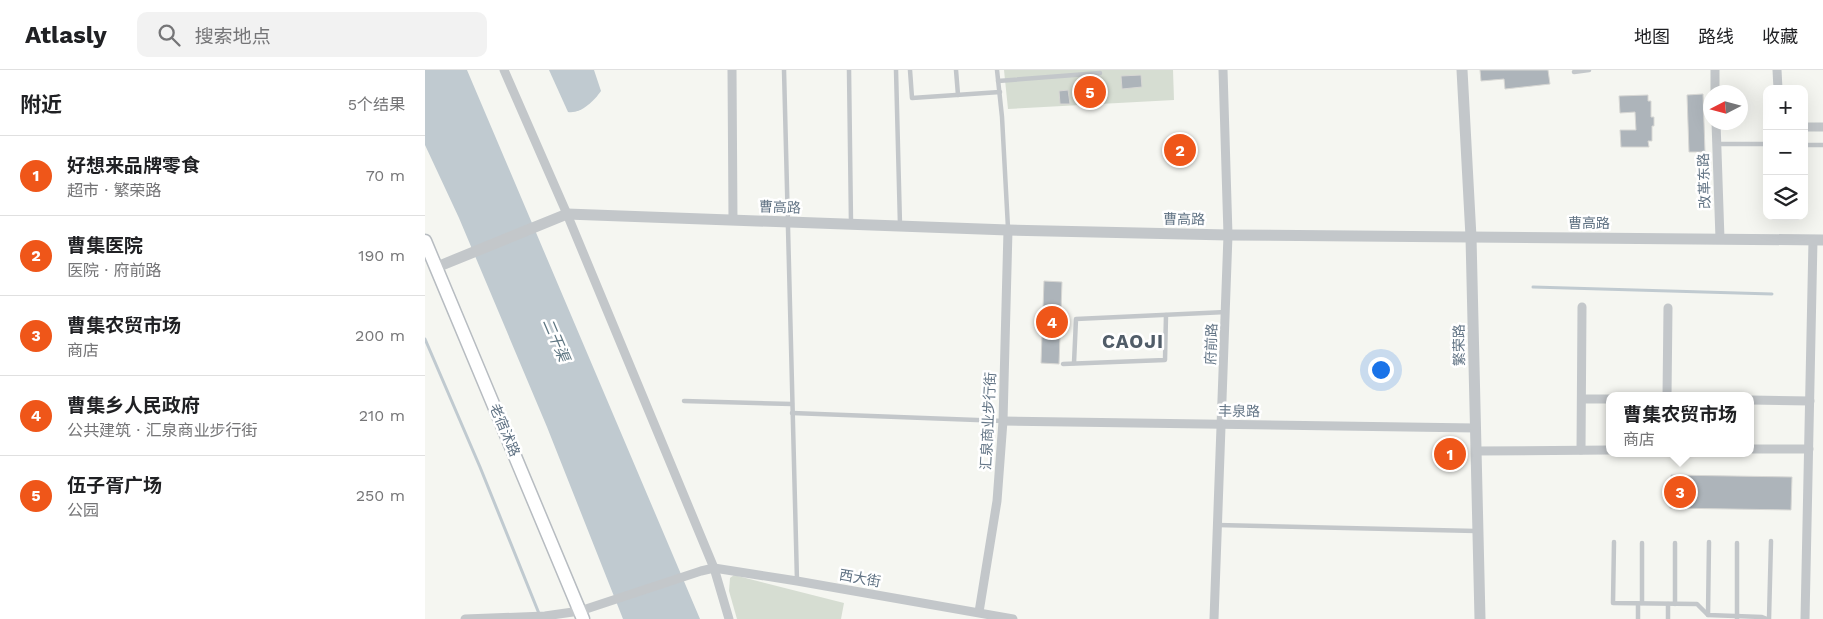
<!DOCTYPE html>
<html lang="zh">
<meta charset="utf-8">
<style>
:root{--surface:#fff;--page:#f2f2f2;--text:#202124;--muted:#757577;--line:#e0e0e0;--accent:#ef5619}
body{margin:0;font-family:"Work Sans","Noto Sans SC",sans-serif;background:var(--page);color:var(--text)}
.controls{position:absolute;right:15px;top:15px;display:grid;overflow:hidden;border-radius:10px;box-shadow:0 5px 20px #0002}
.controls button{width:45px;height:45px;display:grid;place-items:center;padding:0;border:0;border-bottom:1px solid var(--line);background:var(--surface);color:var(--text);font:25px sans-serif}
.compass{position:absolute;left:1278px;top:15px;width:45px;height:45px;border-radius:50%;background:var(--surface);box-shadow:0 5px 20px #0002;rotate:264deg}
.you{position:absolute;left:955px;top:299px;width:18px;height:18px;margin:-12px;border:4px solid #fff;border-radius:50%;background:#1a73e8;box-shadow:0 0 0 8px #1a73e833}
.badge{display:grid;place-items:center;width:32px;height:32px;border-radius:50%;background:var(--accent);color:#fff;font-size:16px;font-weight:700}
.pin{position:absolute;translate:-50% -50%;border:2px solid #fff;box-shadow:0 1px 5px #0006}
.popup{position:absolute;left:1181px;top:322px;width:148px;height:65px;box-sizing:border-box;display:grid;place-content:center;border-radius:10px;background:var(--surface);filter:drop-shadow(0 1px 4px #0005);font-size:16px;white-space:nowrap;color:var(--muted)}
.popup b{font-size:19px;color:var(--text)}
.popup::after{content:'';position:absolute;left:50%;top:100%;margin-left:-10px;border:10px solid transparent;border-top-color:var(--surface)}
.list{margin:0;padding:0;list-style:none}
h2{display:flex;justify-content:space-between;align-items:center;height:65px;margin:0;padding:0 20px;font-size:21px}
h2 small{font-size:16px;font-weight:400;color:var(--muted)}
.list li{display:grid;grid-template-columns:32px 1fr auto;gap:15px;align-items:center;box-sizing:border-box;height:80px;padding:0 20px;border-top:1px solid var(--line)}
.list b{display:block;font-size:19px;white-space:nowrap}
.list p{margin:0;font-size:16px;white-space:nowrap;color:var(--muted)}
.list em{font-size:16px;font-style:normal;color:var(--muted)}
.icon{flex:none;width:28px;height:28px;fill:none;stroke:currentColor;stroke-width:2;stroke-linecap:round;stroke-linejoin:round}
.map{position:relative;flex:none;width:1398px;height:549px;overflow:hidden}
header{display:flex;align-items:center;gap:30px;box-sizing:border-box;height:70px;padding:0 25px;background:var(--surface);border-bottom:1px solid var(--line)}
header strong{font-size:24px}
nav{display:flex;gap:28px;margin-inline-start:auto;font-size:18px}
.search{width:350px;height:45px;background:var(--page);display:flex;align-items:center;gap:12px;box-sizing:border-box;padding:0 18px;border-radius:10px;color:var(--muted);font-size:19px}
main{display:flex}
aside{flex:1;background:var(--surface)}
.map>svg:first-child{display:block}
.green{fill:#d6ddd2}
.water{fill:#c0cad0}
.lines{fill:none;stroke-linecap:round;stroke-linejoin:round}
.stream{stroke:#c0cad0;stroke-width:3}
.building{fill:#adb4ba;stroke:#d7d7d4}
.secondary-casing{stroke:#b7bcc1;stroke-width:15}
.service{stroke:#c3c7ca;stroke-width:4.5}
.minor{stroke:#c3c7ca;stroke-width:9}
.tertiary{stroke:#c3c7ca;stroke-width:11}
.secondary{stroke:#fff;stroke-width:12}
.labels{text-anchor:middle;stroke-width:5;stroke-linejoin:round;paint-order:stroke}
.street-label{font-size:14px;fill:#627485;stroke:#fff}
.water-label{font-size:15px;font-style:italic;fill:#5e7682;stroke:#fff}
.district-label{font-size:19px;font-weight:bold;letter-spacing:1px;fill:#515d69;stroke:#fff}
</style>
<header>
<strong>Atlasly</strong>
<div class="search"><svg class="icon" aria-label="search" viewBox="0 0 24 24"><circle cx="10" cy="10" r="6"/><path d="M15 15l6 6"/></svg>搜索地点</div>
<nav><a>地图</a><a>路线</a><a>收藏</a></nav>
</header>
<main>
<aside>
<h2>附近<small>5个结果</small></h2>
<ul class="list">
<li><span class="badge">1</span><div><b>好想来品牌零食</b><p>超市 · 繁荣路</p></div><em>70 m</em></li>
<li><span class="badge">2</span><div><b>曹集医院</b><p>医院 · 府前路</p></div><em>190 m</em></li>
<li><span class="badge">3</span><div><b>曹集农贸市场</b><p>商店</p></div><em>200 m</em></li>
<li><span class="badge">4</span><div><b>曹集乡人民政府</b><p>公共建筑 · 汇泉商业步行街</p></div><em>210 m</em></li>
<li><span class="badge">5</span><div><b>伍子胥广场</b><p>公园</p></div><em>250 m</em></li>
</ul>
</aside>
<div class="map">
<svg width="1398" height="549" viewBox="0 0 1398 549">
<rect width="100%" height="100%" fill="#f5f6f1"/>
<g class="green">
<polygon points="579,0 748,0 749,30 583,39"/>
<polygon points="309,505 419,533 416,549 312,549 304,521 305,508"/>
</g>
<g class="water">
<polygon points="0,0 42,0 275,549 198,549 122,357 34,148 0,75"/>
<path d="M124 0H169L176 21C169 31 156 44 143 42Z"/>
</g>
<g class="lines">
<g class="stream">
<polyline points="1108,217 1347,224"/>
<polyline points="0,269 55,397 115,546"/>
</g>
</g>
<g class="building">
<polygon points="1055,0 1123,0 1125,14 1080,19 1079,9 1056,11"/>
<polygon points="716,5 717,17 697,19 696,6"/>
<polygon points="643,20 645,34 635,34 634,21"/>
<polygon points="1278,24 1280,82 1264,82 1262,25"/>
<polygon points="1223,25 1223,31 1226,31 1226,47 1229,47 1229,56 1227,56 1227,71 1223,71 1224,77 1196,77 1195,60 1211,60 1210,42 1195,43 1194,26"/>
<polygon points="619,211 637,212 634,294 616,293"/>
<polygon points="1246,405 1367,407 1366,440 1245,438"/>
</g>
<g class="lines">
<g class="secondary-casing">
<polyline id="secondary" points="0,171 158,549"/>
</g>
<g class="service">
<polyline points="359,0 372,511"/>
<polyline points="424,0 426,153"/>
<polyline points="471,0 475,155"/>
<polyline points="485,0 487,28 575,22"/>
<polyline points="531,0 533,25"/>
<polyline points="572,0 577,47 583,158"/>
<polyline points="1149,2 1164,0"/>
<polyline points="573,11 675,3"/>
<polyline points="1292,74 1342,74"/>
<polyline points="1379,75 1398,75"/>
<polyline points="649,293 651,249 801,242"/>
<polyline points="638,294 740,290 741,245"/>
<polyline points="259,331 367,334"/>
<polyline points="367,343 578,351"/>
<polyline points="792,455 1051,461"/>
<polyline points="1189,472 1188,533 1272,534 1283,545 1337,547 1342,549"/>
<polyline points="1217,473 1217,533"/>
<polyline points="1213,534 1213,549"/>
<polyline points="1250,534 1250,473"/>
<polyline points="1283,545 1284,472"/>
<polyline points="1243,549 1243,534"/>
<polyline points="1312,549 1312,473"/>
<polyline points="1344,549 1346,471"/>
</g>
<g class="minor">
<polyline points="79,0 142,144 289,498 304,549"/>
<polyline points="307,0 308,150"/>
<polyline points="1290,0 1290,22"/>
<polyline points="1352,0 1353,19"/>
<polyline points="1291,52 1295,169"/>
<polyline points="1379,57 1398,57"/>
<polyline points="1242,326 1243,238"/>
<polyline points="1157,329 1185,329"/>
<polyline points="1325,330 1385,331"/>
<polyline points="578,351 1050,358"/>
<polyline points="1325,379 1384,379"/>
<polyline points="1156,380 1157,237"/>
<polyline points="1051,381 1185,380"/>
<polyline points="554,542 572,431 578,351 583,160"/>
<polyline points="40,549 120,546 155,541 276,501 289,498 372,511 588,549"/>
<polyline points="789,549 803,165 798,0"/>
<polyline points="1380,549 1388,170"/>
</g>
<g class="tertiary">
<polyline points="1037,0 1046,167 1055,549"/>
<polyline points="12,197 142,144 583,160 803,165 1398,170"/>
</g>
<use href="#secondary" class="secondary"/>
</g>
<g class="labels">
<g class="street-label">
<text transform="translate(1279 111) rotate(-92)" y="5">改革东路</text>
<text transform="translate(355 137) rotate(2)" y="5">曹高路</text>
<text transform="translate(759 149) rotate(1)" y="5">曹高路</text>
<text x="1164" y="158">曹高路</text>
<text transform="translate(786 274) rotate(-88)" y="5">府前路</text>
<text transform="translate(1034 275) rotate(-91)" y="5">繁荣路</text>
<text transform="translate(814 341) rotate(1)" y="5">丰泉路</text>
<text transform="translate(563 351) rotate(-87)" y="5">汇泉商业步行街</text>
<text transform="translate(80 360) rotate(67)" y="5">老宿沭路</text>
<text transform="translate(435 508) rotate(10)" y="5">西大街</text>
</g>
<g class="water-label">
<text transform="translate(131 270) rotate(67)" y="5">二干渠</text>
</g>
<g class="district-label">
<text x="708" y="278">CAOJI</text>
</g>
</g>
</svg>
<div class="controls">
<button>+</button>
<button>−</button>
<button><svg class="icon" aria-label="layers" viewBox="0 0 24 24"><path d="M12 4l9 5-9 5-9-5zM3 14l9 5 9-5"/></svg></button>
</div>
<svg class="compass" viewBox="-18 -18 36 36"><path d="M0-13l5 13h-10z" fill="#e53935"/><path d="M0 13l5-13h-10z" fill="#757577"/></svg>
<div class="you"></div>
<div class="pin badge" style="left:1025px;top:384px">1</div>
<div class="pin badge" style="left:755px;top:80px">2</div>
<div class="pin badge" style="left:1255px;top:422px">3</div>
<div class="popup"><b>曹集农贸市场</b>商店</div>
<div class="pin badge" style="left:627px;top:252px">4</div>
<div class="pin badge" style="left:665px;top:22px">5</div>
</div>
</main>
